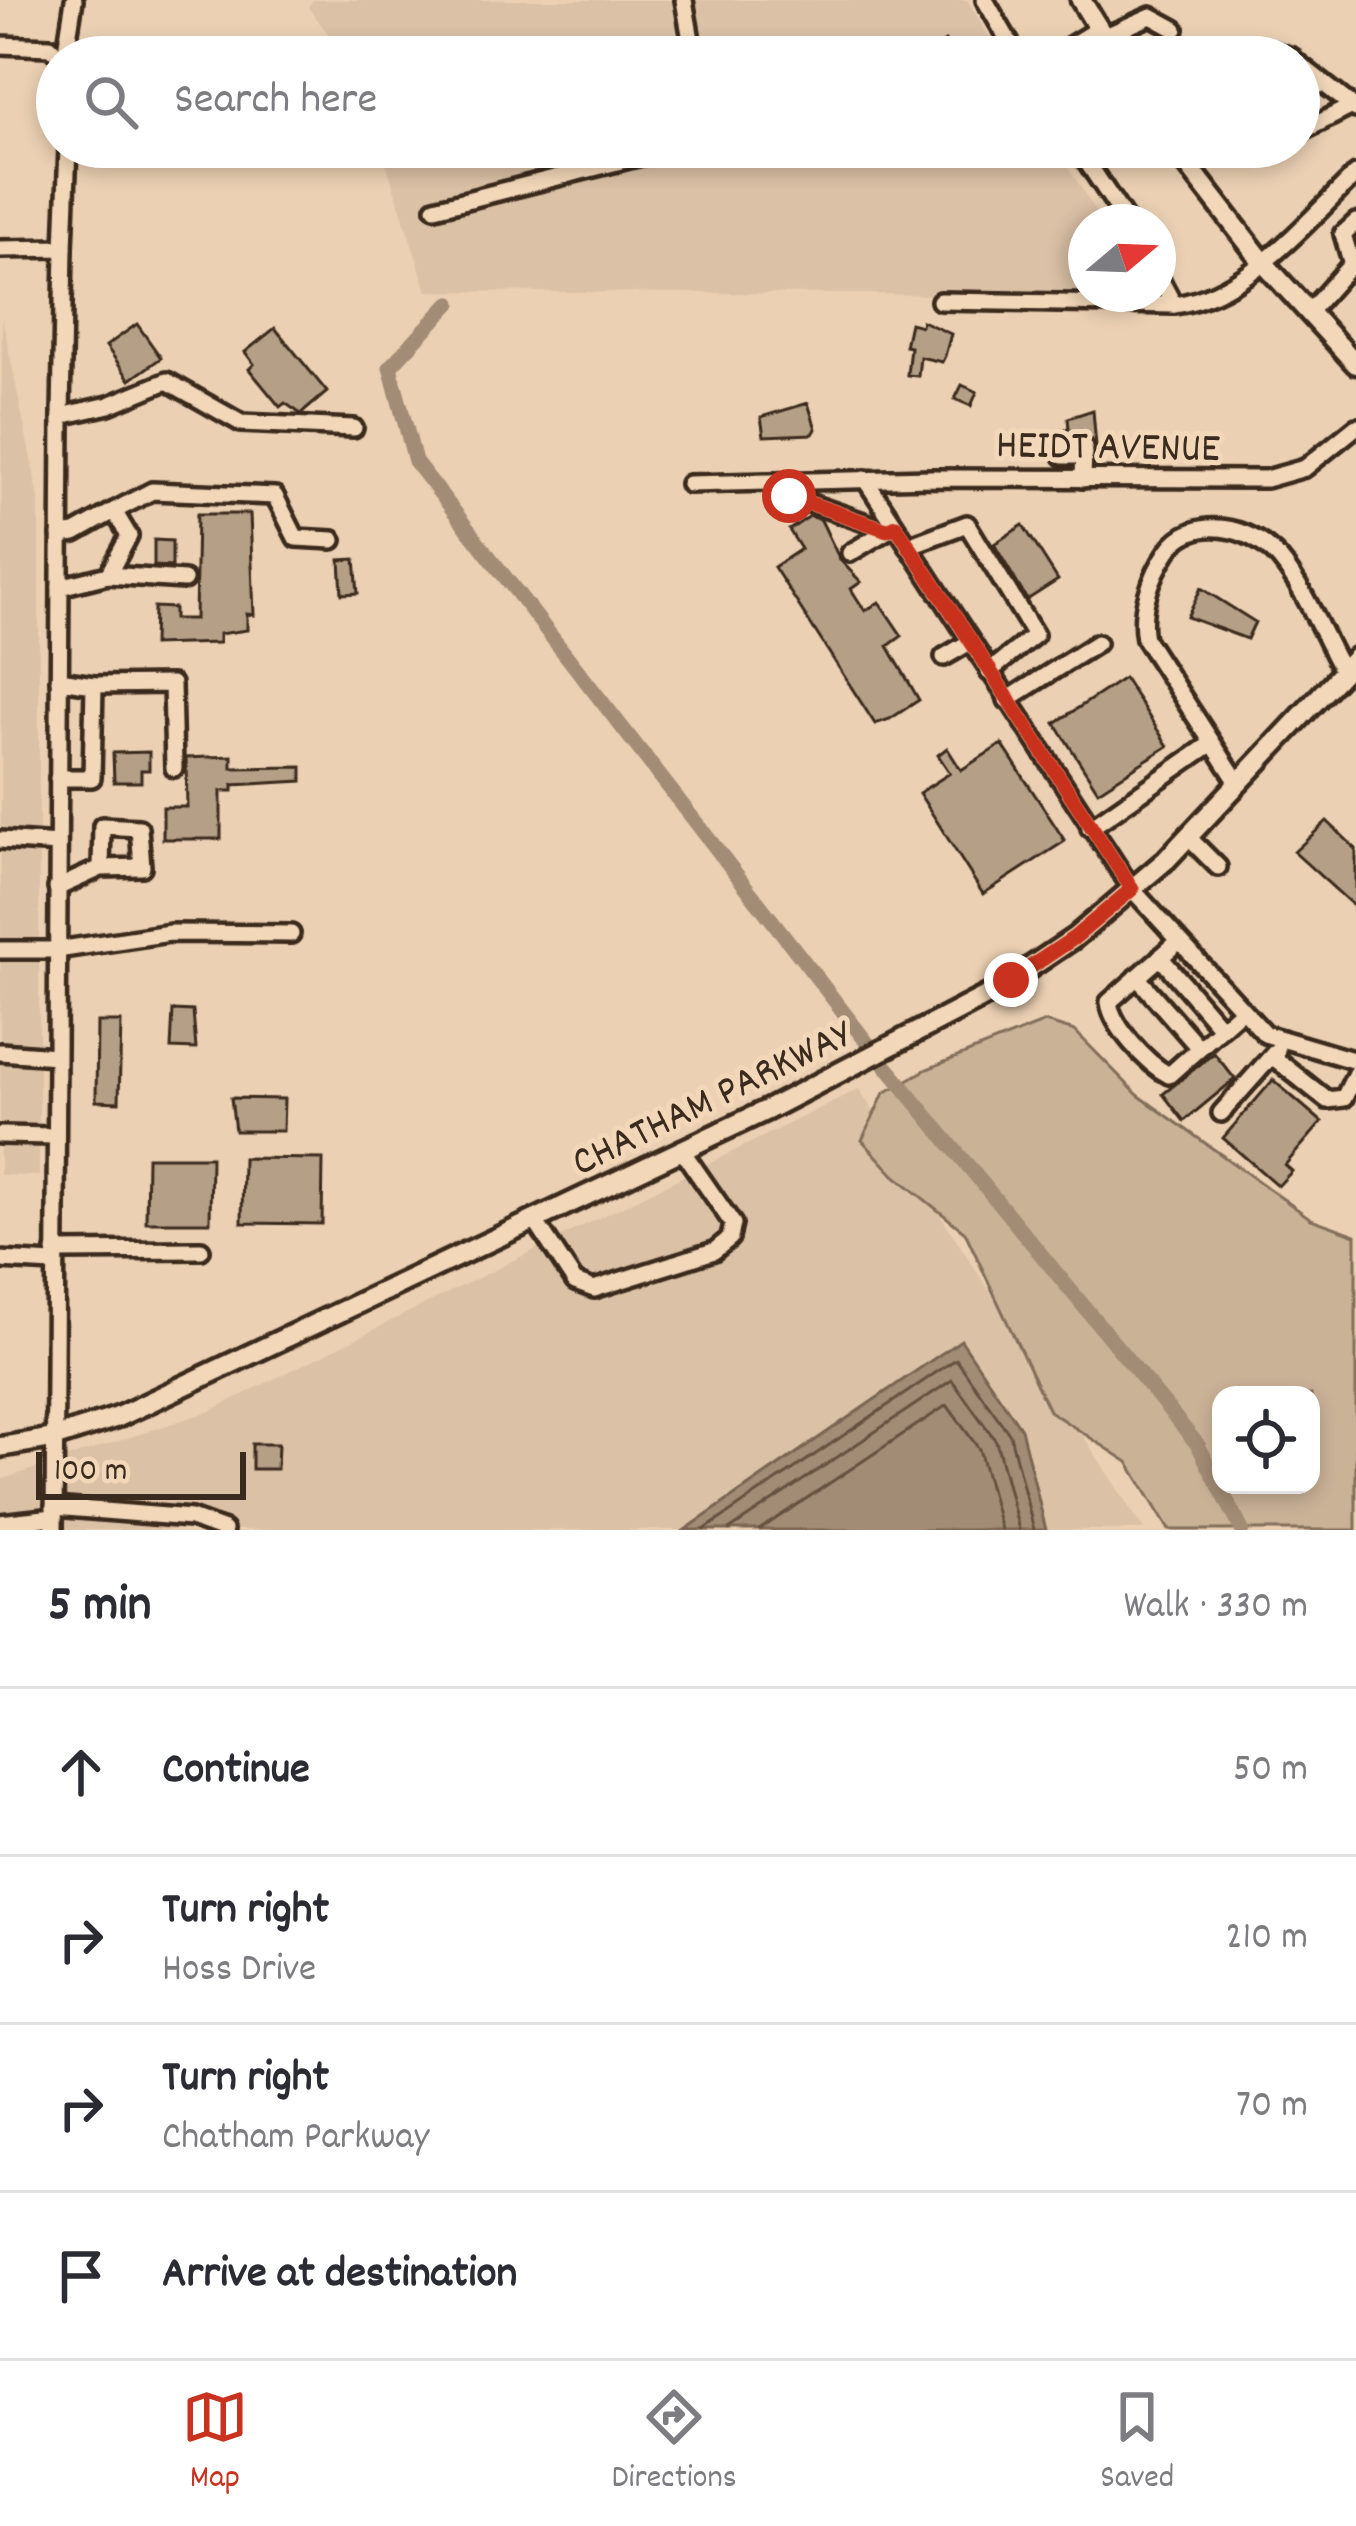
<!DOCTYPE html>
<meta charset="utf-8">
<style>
:root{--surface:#fff;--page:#f2f2f3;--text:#2b2b33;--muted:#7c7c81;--line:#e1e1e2;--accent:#c8321e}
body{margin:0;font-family:Dekko,sans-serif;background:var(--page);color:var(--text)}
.controls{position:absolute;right:36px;bottom:36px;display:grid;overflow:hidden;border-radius:24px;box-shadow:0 6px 18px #0003}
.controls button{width:108px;height:108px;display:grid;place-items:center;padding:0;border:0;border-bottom:3px solid var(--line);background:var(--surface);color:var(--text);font:60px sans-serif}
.compass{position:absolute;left:1068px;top:204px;width:108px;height:108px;border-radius:50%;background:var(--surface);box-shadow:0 6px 18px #0003;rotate:71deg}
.scale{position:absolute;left:36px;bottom:30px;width:210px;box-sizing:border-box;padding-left:12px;border:6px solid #3b2a1e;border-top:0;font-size:33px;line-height:42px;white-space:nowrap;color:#3b2a1e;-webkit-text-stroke:9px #f2d7b9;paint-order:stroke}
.stop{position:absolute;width:36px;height:36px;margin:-27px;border:9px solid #c8321e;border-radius:50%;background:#fff}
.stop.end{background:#c8321e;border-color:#fff;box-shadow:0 3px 12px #0008}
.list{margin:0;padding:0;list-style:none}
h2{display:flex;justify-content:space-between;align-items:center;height:156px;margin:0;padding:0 48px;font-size:51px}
h2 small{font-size:39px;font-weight:400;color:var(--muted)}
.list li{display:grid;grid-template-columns:78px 1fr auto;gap:36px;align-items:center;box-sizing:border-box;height:168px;padding:0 48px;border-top:3px solid var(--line)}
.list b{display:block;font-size:45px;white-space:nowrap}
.list p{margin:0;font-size:39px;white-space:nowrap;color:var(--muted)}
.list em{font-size:39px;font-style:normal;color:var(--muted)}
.icon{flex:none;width:66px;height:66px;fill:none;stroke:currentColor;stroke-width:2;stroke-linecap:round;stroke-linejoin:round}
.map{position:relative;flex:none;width:1356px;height:1530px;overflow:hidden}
.search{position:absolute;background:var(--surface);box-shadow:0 6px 18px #0003;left:36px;right:36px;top:36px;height:132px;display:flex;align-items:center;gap:30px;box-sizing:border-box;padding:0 42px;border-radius:66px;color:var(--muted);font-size:45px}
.sheet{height:828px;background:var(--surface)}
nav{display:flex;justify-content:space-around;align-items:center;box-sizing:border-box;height:168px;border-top:3px solid var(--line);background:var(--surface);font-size:33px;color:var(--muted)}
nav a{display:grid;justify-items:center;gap:6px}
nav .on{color:var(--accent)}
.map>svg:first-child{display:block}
.built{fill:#dbc1a6}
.green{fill:#cab297;stroke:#826e5a;stroke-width:3;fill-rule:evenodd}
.water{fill:#a38c75;stroke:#796552;stroke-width:3}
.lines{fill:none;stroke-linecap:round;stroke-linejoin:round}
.shore{stroke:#655141;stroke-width:3}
.canal{stroke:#a38c75;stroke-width:15}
.building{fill:#b69f87;stroke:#3b2a1e;stroke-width:3}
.minor-casing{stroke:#3b2a1e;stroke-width:24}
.major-casing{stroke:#3b2a1e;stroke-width:27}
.minor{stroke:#f2d7b9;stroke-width:15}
.major{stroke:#f2d7b9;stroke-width:18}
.route{stroke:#c8321e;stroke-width:15}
.labels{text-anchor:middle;stroke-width:10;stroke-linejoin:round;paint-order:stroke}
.street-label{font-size:42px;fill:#3b2a1e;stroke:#f2d7b9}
</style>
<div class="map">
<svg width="1356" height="1530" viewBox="0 0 1356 1530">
<rect width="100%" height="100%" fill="#ebd0b3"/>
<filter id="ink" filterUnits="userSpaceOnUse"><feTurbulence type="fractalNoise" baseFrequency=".00833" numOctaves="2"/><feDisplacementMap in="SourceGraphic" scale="24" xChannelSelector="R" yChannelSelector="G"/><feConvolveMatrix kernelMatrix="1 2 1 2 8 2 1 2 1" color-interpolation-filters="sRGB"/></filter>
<g filter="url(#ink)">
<g class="built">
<polygon points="313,0 967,0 1002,57 346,57 308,7"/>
<polygon points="381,147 1056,147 1102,222 1086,222 1086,294 1147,296 427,291"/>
<polygon points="2,317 39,499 39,1176 0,1175"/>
<polygon points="859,1089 1144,1530 0,1530 0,1480 210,1411"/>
</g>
<path class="green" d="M1045 1022 1075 1031 1138 1095 1311 1219 1356 1235V1530H1169L1128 1462 1049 1411 965 1232 894 1175 862 1140 884 1093 927 1069ZM1221 1395H1311V1485H1221Z"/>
<polygon class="water" points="961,1340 1021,1429 1046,1530 685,1530"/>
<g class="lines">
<g class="shore">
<polyline points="704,1530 956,1359 1010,1435 1034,1530"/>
<polyline points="729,1530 952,1380 996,1441 1019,1530"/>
<polyline points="759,1530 947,1405 979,1449 1001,1530"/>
</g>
<g class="canal">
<polyline points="450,303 390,367 415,461 869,1045"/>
<polyline points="885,1065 1198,1445 1242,1530"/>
</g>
</g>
<g class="building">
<polygon points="945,41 955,57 921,57"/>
<polygon points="922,321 951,334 945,356 942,362 920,357 918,376 907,375 910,347 905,346 910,323 921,326"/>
<polygon points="137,324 161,358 130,380 106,346"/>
<polygon points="275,328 327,392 301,414 285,403 280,407 249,369 254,364 245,352"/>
<polygon points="962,385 977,392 971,406 955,399"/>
<polygon points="808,403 816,429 813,434 764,436 761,417"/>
<polygon points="1093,410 1096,446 1086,435 1073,444 1063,436 1053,439 1053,431 1069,429 1068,418"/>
<polygon points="197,514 250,514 254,615 247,614 247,630 219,634 219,643 153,645 154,607 174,608 174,619 195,619"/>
<polygon points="810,516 821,520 840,560 861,582 851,589 865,611 879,602 902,636 888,646 919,700 890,719 875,724 774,567 801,549 789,530"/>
<polygon points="1023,525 1058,580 1027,600 994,544"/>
<polygon points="154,540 172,541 172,567 154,566"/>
<polygon points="355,559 358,593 342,594 340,560"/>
<polygon points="1201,588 1255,622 1247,639 1187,617"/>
<polygon points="1124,678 1168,746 1098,791 1055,723"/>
<polygon points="1002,744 1065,841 983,894 919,793 950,773 938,755 947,748 961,770"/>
<polygon points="149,752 149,770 141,770 141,782 114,782 113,753"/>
<polygon points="232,756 232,768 302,767 302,781 233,785 233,791 221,791 221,839 163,839 163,807 187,807 186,758"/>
<polygon points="1327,821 1356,849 1356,908 1294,852"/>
<polygon points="173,1010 193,1011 196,1049 171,1048"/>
<polygon points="97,1022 121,1022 119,1102 96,1101"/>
<polygon points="1214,1053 1235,1079 1184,1121 1163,1094"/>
<polygon points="1273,1080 1322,1122 1285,1165 1292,1171 1278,1186 1223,1138"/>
<polygon points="231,1098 284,1099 283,1131 235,1131"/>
<polygon points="147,1157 211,1157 210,1222 146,1222"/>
<polygon points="243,1158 323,1159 322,1224 242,1223"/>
<polygon points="252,1444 278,1444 277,1469 252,1469"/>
</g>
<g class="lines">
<g class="minor-casing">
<g id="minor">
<polyline points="684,0 694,57"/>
<polyline points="985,0 1018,57"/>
<polyline points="1103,37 1151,16 1175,29"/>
<polyline points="0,45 50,47 60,57"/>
<polyline points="65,57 74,0"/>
<polyline points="1052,57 1098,29"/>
<polyline points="1225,57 1257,46 1292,57"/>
<polyline points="1299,64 1356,109"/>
<polyline points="1299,92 1322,84"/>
<polyline points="1299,133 1350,107"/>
<polyline points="1077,147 1127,222"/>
<polyline points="1242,147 1245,147"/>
<polyline points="435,208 677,147"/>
<polyline points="64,248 68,147"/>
<polyline points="0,249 64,248 61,416 54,1530"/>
<polyline points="1353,268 1343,234 1356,222"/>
<polyline points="1158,275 1174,305"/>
<path d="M940 301 1174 305C1247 296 1306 222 1356 174"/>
<polyline points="1308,313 1356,259"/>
<polyline points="61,416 109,405 167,381 241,423 354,428"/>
<polyline points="1061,448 1063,456 1084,456"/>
<polyline points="865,479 1132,889 1265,1034 1356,1061"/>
<polyline points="1083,479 1084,447"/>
<polyline points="689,484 931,478 1266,479 1305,468 1356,427"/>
<polyline points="789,496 887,530"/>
<polyline points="114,511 152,491 275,496 296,538 333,540"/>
<polyline points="908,546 967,524 1035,635 989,672"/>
<polyline points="850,553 893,527"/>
<polyline points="108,575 184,580"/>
<polyline points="60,587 108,575 129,536 114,511 75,533 60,535"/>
<polyline points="944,657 970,642"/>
<polyline points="94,685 172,684 174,768"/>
<polyline points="1007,700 1097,643"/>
<polyline points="58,778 92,778 94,685 59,680"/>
<path d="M1239 784 1145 639C1139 610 1151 576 1168 551 1193 514 1250 525 1279 558 1305 589 1323 636 1343 672"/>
<polyline points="1090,828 1212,743"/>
<polyline points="1189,838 1218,867"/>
<polyline points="0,840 58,844"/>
<polyline points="57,888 101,868 142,867 139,828 102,826 101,868"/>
<path d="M1179 941 1109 1002C1112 1026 1147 1064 1169 1075L1242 1010"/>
<polyline points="0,950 57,950 170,933 291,934"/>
<polyline points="1160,957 1221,1028"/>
<polyline points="1137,977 1199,1048"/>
<polyline points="0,1052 56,1056"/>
<polyline points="1273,1057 1327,1100 1344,1098 1356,1073"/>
<polyline points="1221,1113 1277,1050"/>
<polyline points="0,1135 55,1136"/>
<polyline points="534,1219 575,1282 594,1289 714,1251 730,1238 733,1224 681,1149"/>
<polyline points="55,1251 201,1250"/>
<polyline points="0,1260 54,1263"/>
<polyline points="54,1507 191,1518 224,1530"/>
<polyline points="0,1523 54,1517"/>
</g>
</g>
<g class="major-casing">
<g id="major">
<polyline points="1081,0 1116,57"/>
<polyline points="1174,147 1262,261 1356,364"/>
<polyline points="0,1447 53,1438 118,1417 769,1109 992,993 1074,938 1166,860 1356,658"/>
</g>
</g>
<use href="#minor" class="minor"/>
<use href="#major" class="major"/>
</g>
</g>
<g class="lines" filter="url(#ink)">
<polyline class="route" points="789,496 887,530 896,526 1132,889 1074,938 1011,980"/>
</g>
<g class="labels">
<g class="street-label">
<text transform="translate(1108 443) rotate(1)" y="15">HEIDT AVENUE</text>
<text transform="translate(710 1095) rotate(-26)" y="15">CHATHAM PARKWAY</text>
</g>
</g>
</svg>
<div class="controls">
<button><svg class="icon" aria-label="locate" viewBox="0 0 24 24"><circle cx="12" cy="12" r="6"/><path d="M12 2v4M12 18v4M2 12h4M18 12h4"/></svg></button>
</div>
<svg class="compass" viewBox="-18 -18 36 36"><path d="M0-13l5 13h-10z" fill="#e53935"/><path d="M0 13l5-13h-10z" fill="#7c7c81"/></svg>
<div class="scale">100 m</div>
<div class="stop" style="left:789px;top:496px"></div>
<div class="stop end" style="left:1011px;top:980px"></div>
<div class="search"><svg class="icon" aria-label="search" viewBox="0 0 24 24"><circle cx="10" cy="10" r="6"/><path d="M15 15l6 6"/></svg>Search here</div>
</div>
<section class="sheet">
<h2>5 min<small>Walk · 330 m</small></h2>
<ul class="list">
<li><svg class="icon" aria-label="ahead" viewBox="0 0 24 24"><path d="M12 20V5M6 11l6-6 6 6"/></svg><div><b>Continue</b></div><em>50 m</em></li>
<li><svg class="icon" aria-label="right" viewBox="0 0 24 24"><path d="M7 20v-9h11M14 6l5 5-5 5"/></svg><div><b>Turn right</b><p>Hoss Drive</p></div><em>210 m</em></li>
<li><svg class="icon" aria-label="right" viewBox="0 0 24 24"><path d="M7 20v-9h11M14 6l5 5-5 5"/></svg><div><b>Turn right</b><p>Chatham Parkway</p></div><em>70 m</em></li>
<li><svg class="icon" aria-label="arrive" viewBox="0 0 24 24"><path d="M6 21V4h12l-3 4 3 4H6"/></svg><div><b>Arrive at destination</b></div></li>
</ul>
</section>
<nav>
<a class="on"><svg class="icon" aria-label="map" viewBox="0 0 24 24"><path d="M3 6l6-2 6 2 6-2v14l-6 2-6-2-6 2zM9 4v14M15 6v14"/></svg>Map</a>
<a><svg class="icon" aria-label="directions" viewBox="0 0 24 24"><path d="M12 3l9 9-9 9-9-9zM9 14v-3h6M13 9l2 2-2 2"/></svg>Directions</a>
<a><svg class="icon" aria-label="saved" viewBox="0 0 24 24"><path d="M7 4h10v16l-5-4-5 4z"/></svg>Saved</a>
</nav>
